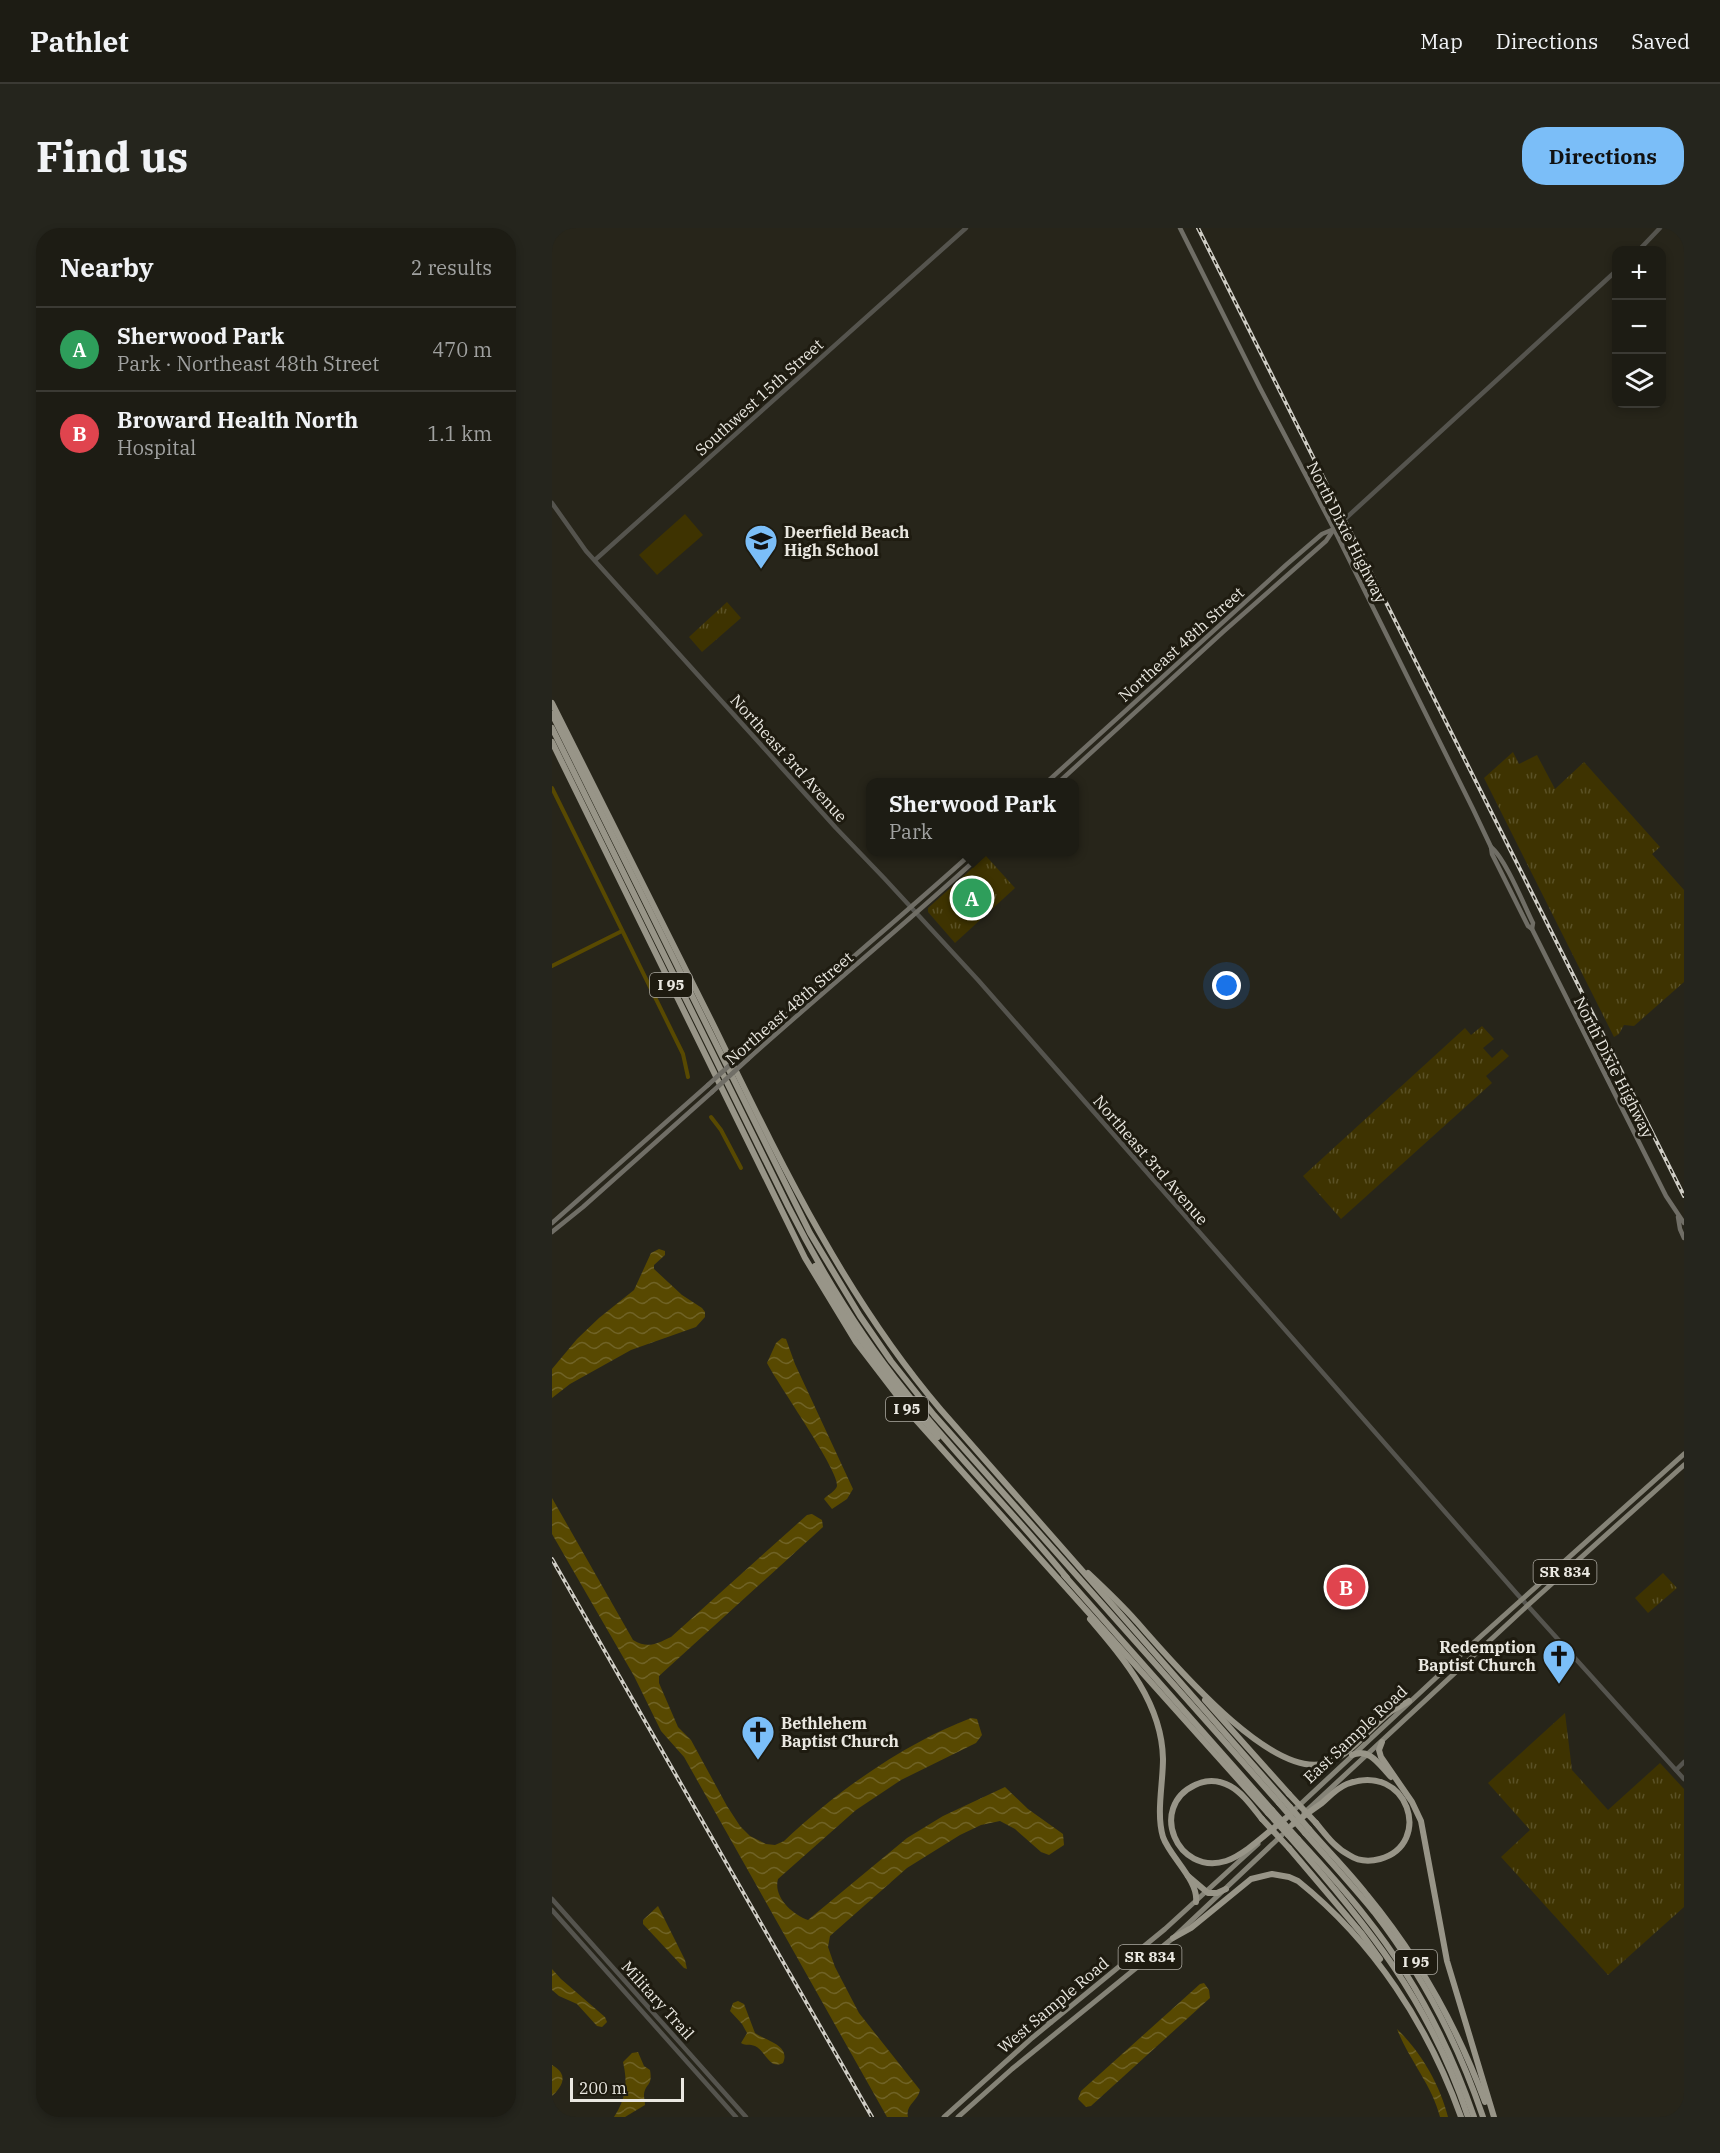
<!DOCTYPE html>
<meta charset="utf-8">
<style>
:root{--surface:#1d1c14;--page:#25251d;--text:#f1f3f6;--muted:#a0a1a0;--line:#3b3a34;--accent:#7bbef8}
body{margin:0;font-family:"IBM Plex Serif",serif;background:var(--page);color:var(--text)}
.controls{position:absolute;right:18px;top:18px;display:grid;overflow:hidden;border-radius:12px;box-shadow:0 3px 9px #0003}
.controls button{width:54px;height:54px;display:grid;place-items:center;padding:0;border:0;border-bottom:2px solid var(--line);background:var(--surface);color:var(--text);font:30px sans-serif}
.scale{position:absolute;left:18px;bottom:15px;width:114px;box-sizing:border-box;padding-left:6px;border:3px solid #eae8e1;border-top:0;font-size:16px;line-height:21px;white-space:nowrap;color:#eae8e1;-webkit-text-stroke:4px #1e1b10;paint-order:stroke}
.you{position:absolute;left:675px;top:758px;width:21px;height:21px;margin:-15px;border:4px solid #fff;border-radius:50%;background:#1a73e8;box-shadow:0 0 0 9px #1a73e833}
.badge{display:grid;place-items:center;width:39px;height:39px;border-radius:50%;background:var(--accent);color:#fff;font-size:20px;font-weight:700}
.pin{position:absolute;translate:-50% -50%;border:3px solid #fff;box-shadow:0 2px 6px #0006}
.popup{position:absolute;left:314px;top:550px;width:213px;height:78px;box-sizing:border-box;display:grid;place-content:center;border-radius:12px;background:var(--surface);filter:drop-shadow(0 2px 4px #0005);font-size:20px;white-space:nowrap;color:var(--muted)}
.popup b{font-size:22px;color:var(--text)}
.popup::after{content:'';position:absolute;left:50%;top:100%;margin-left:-12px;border:12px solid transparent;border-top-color:var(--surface)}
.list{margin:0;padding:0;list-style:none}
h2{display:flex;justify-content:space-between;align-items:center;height:78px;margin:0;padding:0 24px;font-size:26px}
h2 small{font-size:20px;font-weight:400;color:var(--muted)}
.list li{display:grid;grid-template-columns:39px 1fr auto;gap:18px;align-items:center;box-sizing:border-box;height:84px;padding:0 24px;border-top:2px solid var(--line)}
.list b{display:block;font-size:22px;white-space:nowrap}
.list p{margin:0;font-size:20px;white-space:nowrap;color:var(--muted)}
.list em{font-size:20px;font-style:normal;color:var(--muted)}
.icon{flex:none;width:33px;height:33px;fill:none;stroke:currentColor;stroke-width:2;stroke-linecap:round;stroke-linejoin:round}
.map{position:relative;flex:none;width:1132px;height:1889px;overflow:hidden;border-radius:24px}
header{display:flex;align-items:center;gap:36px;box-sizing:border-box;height:84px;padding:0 30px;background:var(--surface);border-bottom:2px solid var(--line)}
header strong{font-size:28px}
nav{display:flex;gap:33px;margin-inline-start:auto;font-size:21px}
.intro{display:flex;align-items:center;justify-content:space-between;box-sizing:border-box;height:144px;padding:0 36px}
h1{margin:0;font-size:42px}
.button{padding:15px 27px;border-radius:24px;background:var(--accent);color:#111;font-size:21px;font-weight:700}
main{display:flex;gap:36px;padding:0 36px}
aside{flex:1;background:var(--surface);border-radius:24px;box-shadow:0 3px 9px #0003}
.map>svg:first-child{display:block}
.grass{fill:url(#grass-tufts)}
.garden{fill:#3e3301}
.water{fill:url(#water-waves)}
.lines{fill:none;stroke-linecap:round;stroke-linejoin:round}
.canal{stroke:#584901;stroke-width:4}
.tertiary{stroke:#55544e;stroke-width:4.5}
.secondary{stroke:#706e66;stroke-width:4.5}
.primary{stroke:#858377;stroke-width:5}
.motorway{stroke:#989588;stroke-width:6}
.rail-casing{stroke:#cfcdc5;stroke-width:4}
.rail{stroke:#1e1b10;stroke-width:1.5;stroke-dasharray:4.5;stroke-linecap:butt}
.secondary-bridge{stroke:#706e66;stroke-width:4.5}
.motorway-bridge{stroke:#989588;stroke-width:6}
.labels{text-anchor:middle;stroke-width:6;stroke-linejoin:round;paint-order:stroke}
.shield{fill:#1e1b10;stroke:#adaaa2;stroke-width:1.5}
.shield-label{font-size:15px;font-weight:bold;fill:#eae8e1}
.street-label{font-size:16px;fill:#eae8e1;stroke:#1e1b10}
.poi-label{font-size:16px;font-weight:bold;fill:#eae8e1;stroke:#1e1b10;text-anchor:start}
</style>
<header>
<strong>Pathlet</strong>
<nav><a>Map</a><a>Directions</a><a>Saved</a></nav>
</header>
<div class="intro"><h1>Find us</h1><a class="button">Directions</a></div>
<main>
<aside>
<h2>Nearby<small>2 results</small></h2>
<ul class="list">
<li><span class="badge" style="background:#2e9e5b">A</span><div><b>Sherwood Park</b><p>Park · Northeast 48th Street</p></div><em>470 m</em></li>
<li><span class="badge" style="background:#e0444e">B</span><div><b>Broward Health North</b><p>Hospital</p></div><em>1.1 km</em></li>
</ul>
</aside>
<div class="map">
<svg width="1132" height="1889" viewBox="0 0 1132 1889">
<defs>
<pattern id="grass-tufts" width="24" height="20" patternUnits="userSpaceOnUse" patternTransform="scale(1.5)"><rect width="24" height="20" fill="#3e3301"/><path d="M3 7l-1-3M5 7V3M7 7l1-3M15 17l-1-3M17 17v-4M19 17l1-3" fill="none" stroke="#5a5126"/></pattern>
<pattern id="water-waves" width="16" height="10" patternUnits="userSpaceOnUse" patternTransform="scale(1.5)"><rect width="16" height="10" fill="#584901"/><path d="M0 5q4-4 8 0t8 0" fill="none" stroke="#706326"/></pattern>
</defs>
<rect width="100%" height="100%" fill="#27251a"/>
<g class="grass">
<polygon points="175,374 189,390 150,424 137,409"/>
<polygon points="961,524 967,536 985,527 1003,561 1032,534 1108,619 1100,626 1132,662 1132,754 1082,798 1072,797 1067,806 1062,809 932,550"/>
<polygon points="434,628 463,660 403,715 376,684 376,680"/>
<polygon points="930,798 942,811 931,820 940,830 950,821 957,828 934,848 940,855 789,991 751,948 913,800 919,807"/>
<polygon points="1111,1345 1125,1360 1096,1385 1083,1370"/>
<polygon points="1013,1485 1020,1542 1056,1582 1108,1535 1132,1561 1132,1679 1056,1747 949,1629 978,1602 936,1555"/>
</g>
<polygon class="garden" points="133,286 151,307 105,347 87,327"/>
<g class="water">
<polygon points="107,1021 113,1023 113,1027 102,1037 102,1041 130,1067 150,1080 153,1084 153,1089 144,1099 79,1122 18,1156 0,1170 0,1141 25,1111 47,1090 82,1062 99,1025"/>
<path d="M230 1110 234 1111 243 1136 301 1261 295 1271 280 1281 272 1271C275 1267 284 1263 285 1258 288 1244 225 1155 215 1135L224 1115Z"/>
<path d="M0 1270 81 1412C96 1421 104 1416 119 1409L255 1287 260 1286 270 1292 271 1299 107 1448V1455L126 1499 139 1512 175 1578 188 1598 198 1608 214 1616 223 1617 232 1613C272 1575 320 1539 369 1513 385 1504 402 1497 419 1490L425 1491 430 1507 424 1515 349 1552 304 1582 226 1651C221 1669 240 1686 256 1692L355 1610 391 1588 453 1559 476 1581 511 1606 512 1617 497 1627 489 1624 463 1601 448 1593 429 1597 408 1607 355 1640 278 1708 276 1719 283 1739 307 1785 368 1862C366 1873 353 1877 356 1889H335L132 1529 109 1503 82 1448 0 1306Z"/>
<polygon points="106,1678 133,1732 135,1741 132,1740 91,1696 91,1692"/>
<polygon points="0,1741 9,1751 53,1789 55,1794 50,1799 45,1798 25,1776 7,1768 0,1762"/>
<polygon points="652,1755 657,1762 658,1770 539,1878 534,1879 526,1871 529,1863 648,1756"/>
<path d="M186 1773 192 1776 203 1805C214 1813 239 1817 231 1835 217 1842 214 1823 203 1818 198 1816 194 1818 189 1815L195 1805 190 1796 178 1783 181 1775Z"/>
<path d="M845 1801C869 1824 888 1857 896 1889H888C880 1857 857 1832 845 1801Z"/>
<path d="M86 1824 92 1838 98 1842C101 1859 93 1855 92 1867 92 1870 93 1874 93 1877L73 1889H62C74 1871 76 1855 71 1834L80 1825Z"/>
<path d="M0 1837C16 1846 12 1857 0 1868Z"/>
</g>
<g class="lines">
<g class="canal">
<polyline points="0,560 131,826 136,849"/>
<polyline points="0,738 70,703"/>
<polyline points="159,889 169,902 189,940"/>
</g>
<g class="tertiary">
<polyline points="1087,22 1108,0"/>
<polyline points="0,275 34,323 284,600 332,650 426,752 966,1367 1132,1551"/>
<polyline points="782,301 1064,43"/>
<polyline points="43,332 414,0"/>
<polyline points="1124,1542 1132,1534"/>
<polyline points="0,1671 194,1889"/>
<polyline points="0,1682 184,1889"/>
</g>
<g class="secondary">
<polyline points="628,0 708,160 782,301 921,581 939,619 940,626 976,698 980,701 1114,968 1132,995"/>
<polyline points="495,554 734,337 770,306 782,301"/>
<polyline points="507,554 672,403 774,313 782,301"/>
<path d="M939 619C953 630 972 677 981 695L980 701"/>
<path d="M192 824C268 756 346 692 421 624"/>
<path d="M196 831C274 761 355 695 432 624"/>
<polyline points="1126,989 1128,1001 1132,1010"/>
<polyline points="0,995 156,857"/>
<polyline points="0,1004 31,979 160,864"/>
</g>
<g class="primary">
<polyline points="739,1585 918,1418 1132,1226"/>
<polyline points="752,1585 975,1378 1132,1237"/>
<polyline points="488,1791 499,1794"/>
<polyline points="392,1889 480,1810 613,1701 706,1616"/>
<polyline points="406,1889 460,1841 621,1710 730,1607"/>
</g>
<g class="motorway">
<path d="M0 475C54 584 109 691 163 800 228 933 292 1068 389 1182L738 1579"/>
<polyline points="0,486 258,1005 308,1088 339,1133 382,1187 727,1575"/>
<path d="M0 500 236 978C269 1043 307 1106 353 1163 404 1228 463 1286 515 1350"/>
<polyline points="0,514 253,1030 304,1114 363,1191 716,1585"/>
<path d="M263 1038C297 1100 339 1156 386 1209"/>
<path d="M536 1345C552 1360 569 1376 584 1393 618 1431 719 1553 774 1535 800 1527 817 1500 838 1484 844 1480 851 1477 857 1473"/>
<polyline points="512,1347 720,1582"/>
<path d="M538 1391C572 1431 610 1475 611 1531 611 1556 604 1585 611 1609 618 1629 647 1653 644 1674"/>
<polyline points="653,1472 737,1566"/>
<polyline points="830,1514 827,1522 829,1529 860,1574 869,1593 895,1733 942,1889"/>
<path d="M800 1527C818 1519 828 1538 839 1549"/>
<path d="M710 1591C701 1580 691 1565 678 1558 667 1552 655 1551 643 1557 596 1579 625 1648 674 1633 693 1627 718 1602 734 1590"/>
<path d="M740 1597C750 1589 760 1582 770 1575 778 1568 785 1560 795 1556 856 1533 882 1616 828 1631 817 1634 806 1633 797 1627 783 1620 774 1607 764 1595"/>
<path d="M757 1601C776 1623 797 1644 815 1667 866 1729 905 1798 933 1874"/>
<path d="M753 1605C776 1631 800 1657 822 1684 870 1746 906 1815 931 1889"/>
<path d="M736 1607C815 1696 878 1774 916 1889"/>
<path d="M746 1611C769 1636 792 1661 813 1688 861 1748 897 1816 922 1889"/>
<polyline points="737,1620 810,1706 828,1731"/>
<polyline points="636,1648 656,1665 665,1665 674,1661"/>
<path d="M621 1710 639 1700 699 1651 720 1646 737 1649 746 1653C822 1714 876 1797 909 1889"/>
</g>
<g class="rail-casing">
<g id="rail">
<polyline points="646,0 1132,968"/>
<polyline points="0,1331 320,1889"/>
</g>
</g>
<use href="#rail" class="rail"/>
<g class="secondary-bridge">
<polyline points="156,857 192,824"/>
<polyline points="160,864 196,831"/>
</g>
<g class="motorway-bridge">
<polyline points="737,1566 764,1595"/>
<polyline points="727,1575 753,1605"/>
<polyline points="738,1579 757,1601"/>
<polyline points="720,1582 746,1611"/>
<polyline points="716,1585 736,1607"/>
<polyline points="710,1591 737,1620"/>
</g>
</g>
<defs>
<g id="school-pin" transform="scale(1.725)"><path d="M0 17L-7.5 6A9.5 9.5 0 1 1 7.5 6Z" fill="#7bbef8" stroke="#1e1b10"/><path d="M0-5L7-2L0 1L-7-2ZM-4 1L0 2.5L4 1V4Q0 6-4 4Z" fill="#111"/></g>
<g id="church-pin" transform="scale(1.725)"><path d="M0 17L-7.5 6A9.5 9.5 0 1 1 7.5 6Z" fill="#7bbef8" stroke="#1e1b10"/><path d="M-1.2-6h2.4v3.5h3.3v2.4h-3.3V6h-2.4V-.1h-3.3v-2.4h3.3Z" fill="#111"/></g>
</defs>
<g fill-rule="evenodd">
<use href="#school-pin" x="209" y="313"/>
<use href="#church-pin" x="1007" y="1428"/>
<use href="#church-pin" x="206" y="1504"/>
</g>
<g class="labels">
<g class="shield">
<rect x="98" y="745" width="42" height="24" rx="4.5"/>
<rect x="334" y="1169" width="42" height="24" rx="4.5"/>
<rect x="981.5" y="1332" width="63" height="24" rx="4.5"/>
<rect x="566.5" y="1717" width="63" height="24" rx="4.5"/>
<rect x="843" y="1722" width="42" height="24" rx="4.5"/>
</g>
<g class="shield-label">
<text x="119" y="762">I 95</text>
<text x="355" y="1186">I 95</text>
<text x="1013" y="1349">SR 834</text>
<text x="598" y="1734">SR 834</text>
<text x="864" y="1739">I 95</text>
</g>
<g class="street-label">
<text transform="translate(207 169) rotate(-42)" y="6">Southwest 15th Street</text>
<text transform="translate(795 304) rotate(63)" y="6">North Dixie Highway</text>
<text transform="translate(629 416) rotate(-42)" y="6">Northeast 48th Street</text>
<text transform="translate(237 530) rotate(48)" y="6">Northeast 3rd Avenue</text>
<text transform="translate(237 780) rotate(-41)" y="6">Northeast 48th Street</text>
<text transform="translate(1062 839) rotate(63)" y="6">North Dixie Highway</text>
<text transform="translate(599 932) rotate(49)" y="6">Northeast 3rd Avenue</text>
<text transform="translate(803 1506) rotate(-43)" y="6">East Sample Road</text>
<text transform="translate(106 1772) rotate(48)" y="6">Military Trail</text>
<text transform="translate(501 1777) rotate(-40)" y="6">West Sample Road</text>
</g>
<g class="poi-label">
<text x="232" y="310">Deerfield Beach<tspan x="232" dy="18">High School</tspan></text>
<text x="984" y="1425" text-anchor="end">Redemption<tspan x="984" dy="18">Baptist Church</tspan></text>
<text x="229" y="1501">Bethlehem<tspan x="229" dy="18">Baptist Church</tspan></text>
</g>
</g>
</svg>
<div class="controls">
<button>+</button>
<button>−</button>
<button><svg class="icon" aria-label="layers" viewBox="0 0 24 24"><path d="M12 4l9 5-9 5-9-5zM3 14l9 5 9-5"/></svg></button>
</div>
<div class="scale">200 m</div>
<div class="you"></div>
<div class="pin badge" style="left:420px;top:670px;background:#2e9e5b">A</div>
<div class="popup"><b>Sherwood Park</b>Park</div>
<div class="pin badge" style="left:794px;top:1359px;background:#e0444e">B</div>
</div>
</main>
